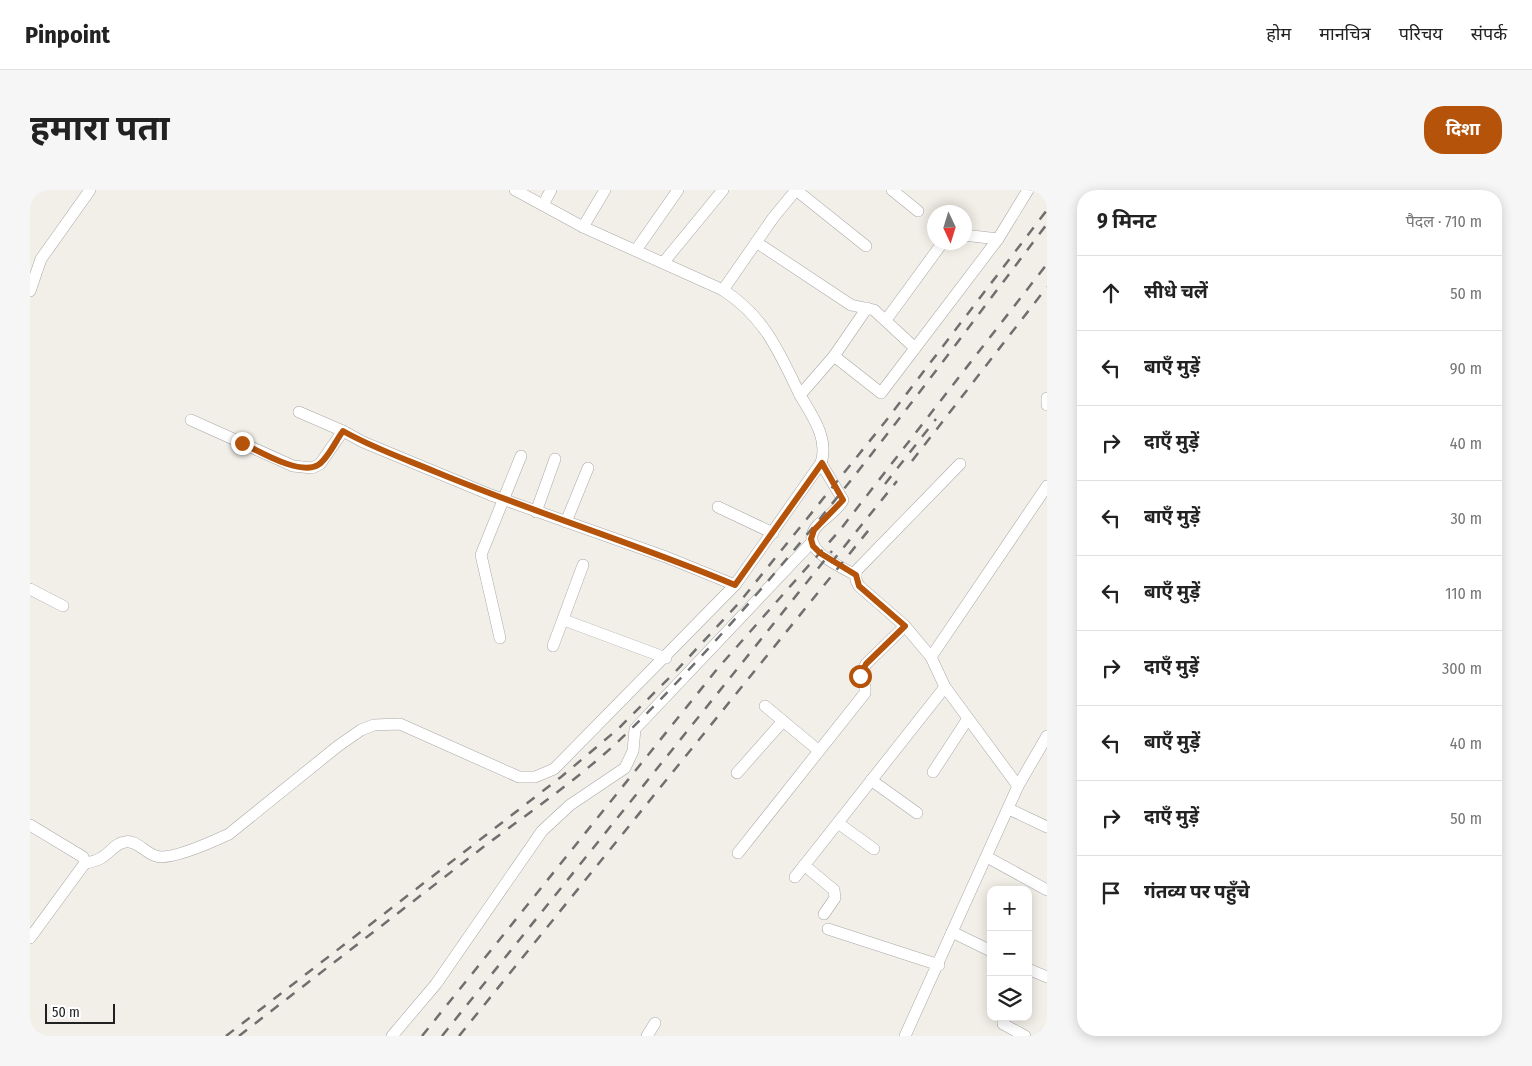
<!DOCTYPE html>
<html lang="hi">
<meta charset="utf-8">
<style>
:root{--surface:#fff;--page:#f6f6f6;--text:#222;--muted:#767676;--line:#e0e0e0;--accent:#b45309}
body{margin:0;font-family:"Fira Sans Condensed","Noto Sans Devanagari",sans-serif;background:var(--page);color:var(--text)}
.controls{position:absolute;right:15px;bottom:15px;display:grid;overflow:hidden;border-radius:10px;box-shadow:0 2px 12px #0003}
.controls button{width:45px;height:45px;display:grid;place-items:center;padding:0;border:0;border-bottom:1px solid var(--line);background:var(--surface);color:var(--text);font:25px sans-serif}
.compass{position:absolute;left:897px;top:15px;width:45px;height:45px;border-radius:50%;background:var(--surface);box-shadow:0 2px 12px #0003;rotate:176deg}
.scale{position:absolute;left:15px;bottom:12px;width:70px;box-sizing:border-box;padding-left:5px;border:2px solid #212121;border-top:0;font-size:14px;line-height:18px;white-space:nowrap;color:#212121;-webkit-text-stroke:4px #fff;paint-order:stroke}
.stop{position:absolute;width:15px;height:15px;margin:-11px;border:4px solid #b45309;border-radius:50%;background:#fff}
.stop.end{background:#b45309;border-color:#fff;box-shadow:0 1px 5px #0008}
.list{margin:0;padding:0;list-style:none}
h2{display:flex;justify-content:space-between;align-items:center;height:65px;margin:0;padding:0 20px;font-size:21px}
h2 small{font-size:16px;font-weight:400;color:var(--muted)}
.list li{display:grid;grid-template-columns:32px 1fr auto;gap:15px;align-items:center;box-sizing:border-box;height:75px;padding:0 20px;border-top:1px solid var(--line)}
.list b{display:block;font-size:19px;white-space:nowrap}
.list em{font-size:16px;font-style:normal;color:var(--muted)}
.icon{flex:none;width:28px;height:28px;fill:none;stroke:currentColor;stroke-width:2;stroke-linecap:round;stroke-linejoin:round}
.map{position:relative;flex:none;width:1017px;height:846px;overflow:hidden;border-radius:20px}
header{display:flex;align-items:center;gap:30px;box-sizing:border-box;height:70px;padding:0 25px;background:var(--surface);border-bottom:1px solid var(--line)}
header strong{font-size:24px}
nav{display:flex;gap:28px;margin-inline-start:auto;font-size:18px}
.intro{display:flex;align-items:center;justify-content:space-between;box-sizing:border-box;height:120px;padding:0 30px}
h1{margin:0;font-size:35px}
.button{padding:12px 22px;border-radius:20px;background:var(--accent);color:#fff;font-size:18px;font-weight:700}
main{display:flex;gap:30px;padding:0 30px}
aside{flex:1;background:var(--surface);border-radius:20px;box-shadow:0 2px 12px #0003}
.map>svg:first-child{display:block}
.lines{fill:none;stroke-linecap:round;stroke-linejoin:round}
.minor-casing{stroke:#a8a8a8;stroke-width:12}
.minor{stroke:#fff;stroke-width:11}
.rail{stroke:#6f6f6f;stroke-width:2.5;stroke-dasharray:10 10;stroke-linecap:butt}
.route{stroke:#b45309;stroke-width:6}
</style>
<header>
<strong>Pinpoint</strong>
<nav><a>होम</a><a>मानचित्र</a><a>परिचय</a><a>संपर्क</a></nav>
</header>
<div class="intro"><h1>हमारा पता</h1><a class="button">दिशा</a></div>
<main>
<div class="map">
<svg width="1017" height="846" viewBox="0 0 1017 846">
<rect width="100%" height="100%" fill="#f2efe8"/>
<g class="lines">
<g class="minor-casing">
<g id="minor">
<path d="M485 0 553 37 693 100C735 127 749 162 770 205"/>
<polyline points="766,0 836,56"/>
<polyline points="862,0 888,21"/>
<polyline points="513,15 521,0"/>
<polyline points="553,37 575,0"/>
<polyline points="934,45 968,49"/>
<polyline points="726,52 821,115 844,120 885,158"/>
<polyline points="606,60 648,0"/>
<polyline points="633,73 693,0"/>
<polyline points="693,100 743,28 766,0"/>
<polyline points="0,101 11,69 60,0"/>
<polyline points="856,130 913,52"/>
<polyline points="804,166 837,118"/>
<polyline points="1017,208 1017,215"/>
<polyline points="269,222 313,241 333,252 461,305 636,367 705,395"/>
<polyline points="161,230 263,276 282,278 290,274 313,241"/>
<path d="M791 273 813 310C808 320 796 327 788 335 766 358 809 376 826 385"/>
<polyline points="930,274 826,381 826,390 829,396 875,436 901,467 915,497 988,596"/>
<polyline points="688,317 743,343"/>
<polyline points="506,322 525,269"/>
<polyline points="536,332 558,278"/>
<polyline points="0,399 33,416"/>
<polyline points="534,430 636,468"/>
<polyline points="470,448 451,365 491,266"/>
<polyline points="523,456 553,375"/>
<polyline points="901,467 1017,296"/>
<polyline points="735,516 788,560"/>
<polyline points="903,582 937,530"/>
<polyline points="707,583 753,531"/>
<polyline points="841,590 887,623"/>
<polyline points="979,619 1017,637"/>
<polyline points="808,633 844,659"/>
<polyline points="0,635 53,667 55,673 0,748"/>
<polyline points="708,663 835,503 835,497 830,486 836,474 875,436"/>
<polyline points="957,667 1017,700"/>
<path d="M55 673C80 670 79 655 95 652 106 649 115 663 126 666 141 671 184 651 199 644L308 556 331 540 344 535 370 534 489 587H505L524 579 705 395 791 273C799 248 782 226 770 205L804 166 851 203 968 49 998 0"/>
<polyline points="774,675 804,700 805,708 794,724"/>
<polyline points="765,687 915,497"/>
<polyline points="798,739 909,775"/>
<polyline points="922,742 961,761"/>
<polyline points="998,779 1017,787"/>
<polyline points="973,827 973,834 995,846"/>
<polyline points="362,846 406,794 512,641 540,615 595,578 603,561 605,539 782,352"/>
<polyline points="617,846 625,833"/>
<polyline points="875,846 988,596 1017,546"/>
</g>
</g>
<use href="#minor" class="minor"/>
<g class="rail">
<polyline points="882,271 1017,97"/>
<polyline points="855,294 906,229"/>
<polyline points="801,373 867,291"/>
<polyline points="196,846 531,587 588,539 646,481 708,414 855,232 1017,20"/>
<path d="M209 846C290 783 371 721 452 658 501 621 553 586 597 543 754 389 884 209 1017 34"/>
<polyline points="392,846 688,478 810,340 1017,74"/>
<polyline points="412,846 802,361"/>
<polyline points="429,846 842,336"/>
</g>
</g>
<g class="lines">
<path class="route" d="M212 253C229 261 270 286 288 275 298 269 306 250 313 241 343 258 375 269 406 282 505 323 607 354 705 395L792 273 813 310 784 340 781 349 783 356 790 363 826 385 829 396 875 436 836 474 830 486"/>
</g>
</svg>
<div class="controls">
<button>+</button>
<button>−</button>
<button><svg class="icon" aria-label="layers" viewBox="0 0 24 24"><path d="M12 4l9 5-9 5-9-5zM3 14l9 5 9-5"/></svg></button>
</div>
<svg class="compass" viewBox="-18 -18 36 36"><path d="M0-13l5 13h-10z" fill="#e53935"/><path d="M0 13l5-13h-10z" fill="#767676"/></svg>
<div class="scale">50 m</div>
<div class="stop" style="left:830px;top:486px"></div>
<div class="stop end" style="left:212px;top:253px"></div>
</div>
<aside>
<h2>9 मिनट<small>पैदल · 710 m</small></h2>
<ul class="list">
<li><svg class="icon" aria-label="ahead" viewBox="0 0 24 24"><path d="M12 20V5M6 11l6-6 6 6"/></svg><div><b>सीधे चलें</b></div><em>50 m</em></li>
<li><svg class="icon" aria-label="left" viewBox="0 0 24 24"><path d="M17 20v-9H6M10 6l-5 5 5 5"/></svg><div><b>बाएँ मुड़ें</b></div><em>90 m</em></li>
<li><svg class="icon" aria-label="right" viewBox="0 0 24 24"><path d="M7 20v-9h11M14 6l5 5-5 5"/></svg><div><b>दाएँ मुड़ें</b></div><em>40 m</em></li>
<li><svg class="icon" aria-label="left" viewBox="0 0 24 24"><path d="M17 20v-9H6M10 6l-5 5 5 5"/></svg><div><b>बाएँ मुड़ें</b></div><em>30 m</em></li>
<li><svg class="icon" aria-label="left" viewBox="0 0 24 24"><path d="M17 20v-9H6M10 6l-5 5 5 5"/></svg><div><b>बाएँ मुड़ें</b></div><em>110 m</em></li>
<li><svg class="icon" aria-label="right" viewBox="0 0 24 24"><path d="M7 20v-9h11M14 6l5 5-5 5"/></svg><div><b>दाएँ मुड़ें</b></div><em>300 m</em></li>
<li><svg class="icon" aria-label="left" viewBox="0 0 24 24"><path d="M17 20v-9H6M10 6l-5 5 5 5"/></svg><div><b>बाएँ मुड़ें</b></div><em>40 m</em></li>
<li><svg class="icon" aria-label="right" viewBox="0 0 24 24"><path d="M7 20v-9h11M14 6l5 5-5 5"/></svg><div><b>दाएँ मुड़ें</b></div><em>50 m</em></li>
<li><svg class="icon" aria-label="arrive" viewBox="0 0 24 24"><path d="M6 21V4h12l-3 4 3 4H6"/></svg><div><b>गंतव्य पर पहुँचे</b></div></li>
</ul>
</aside>
</main>
